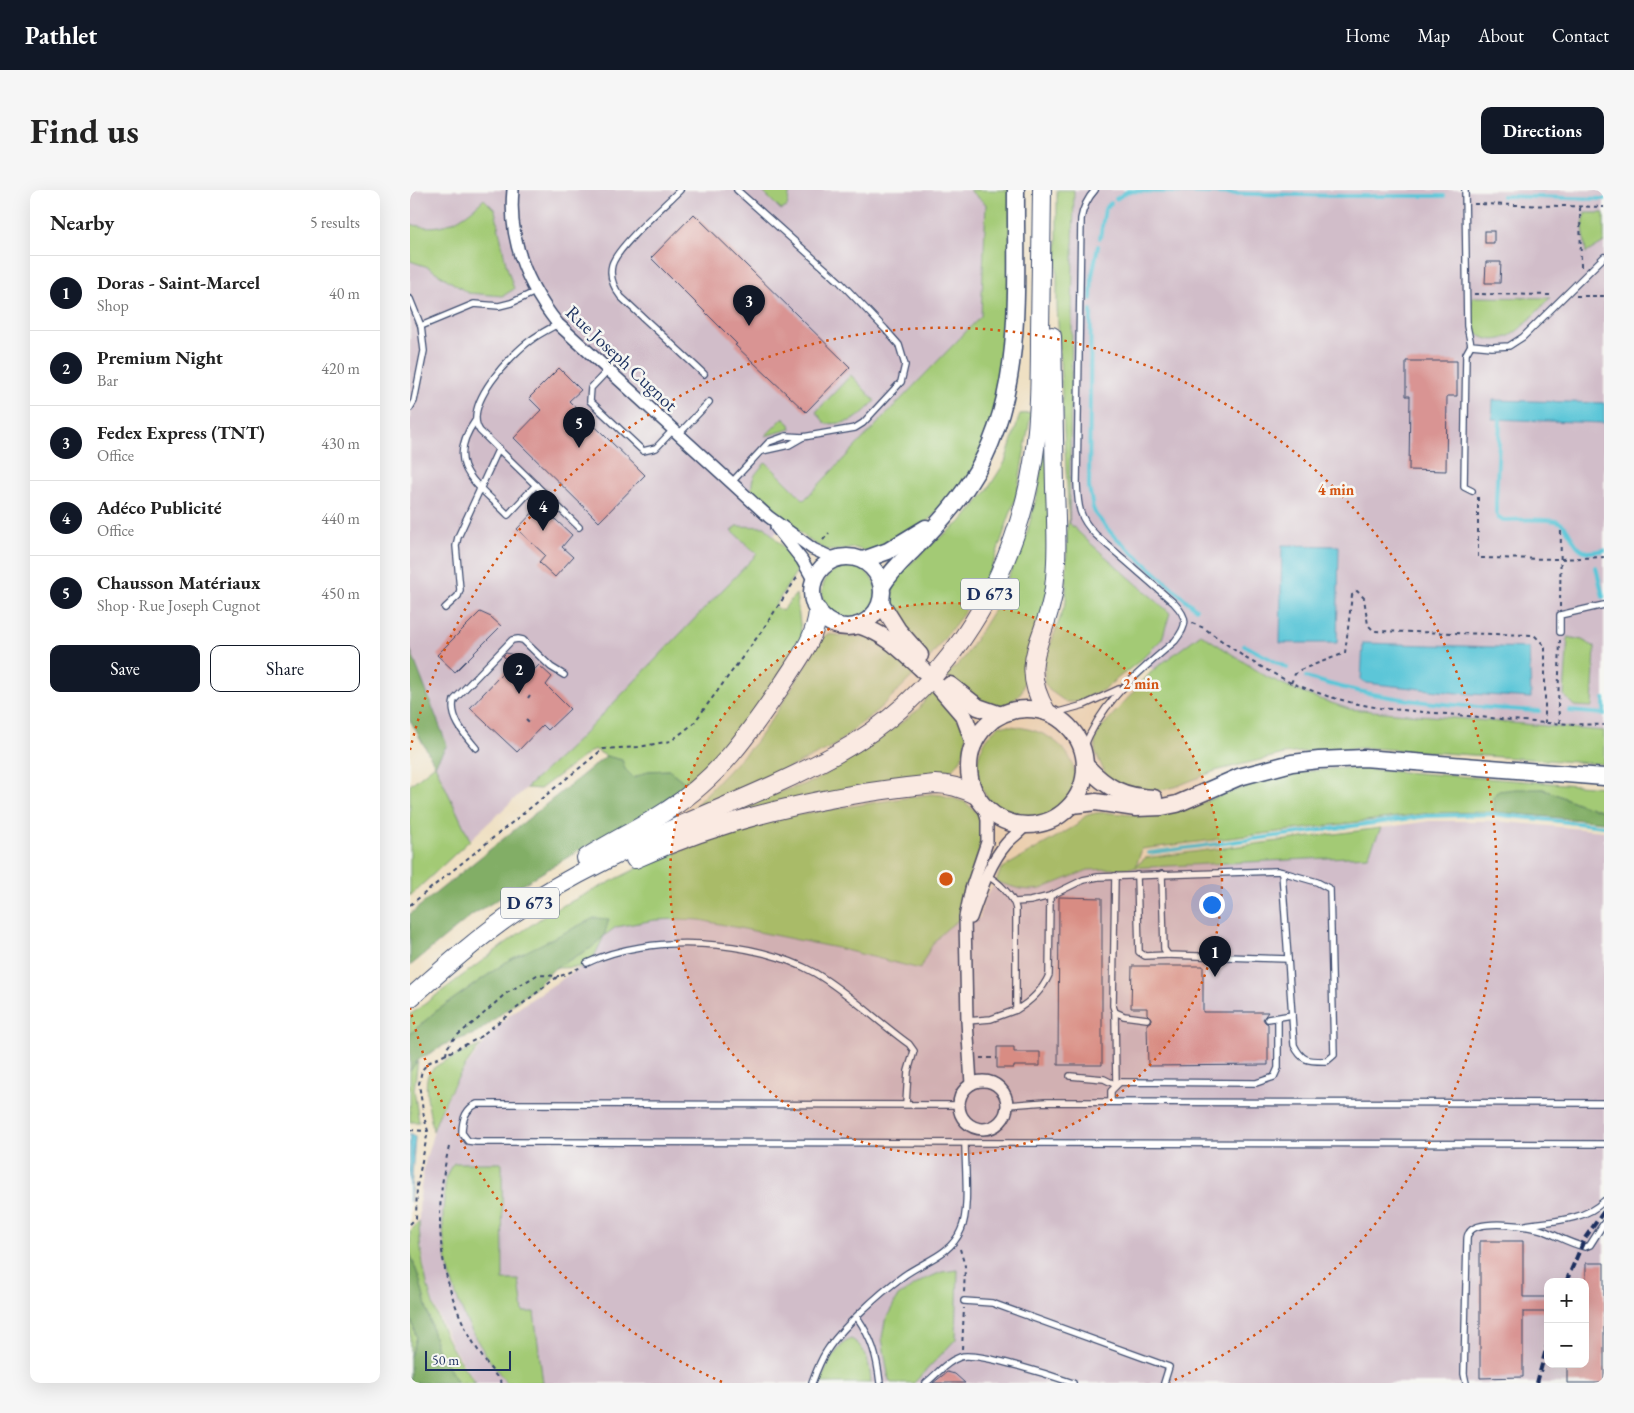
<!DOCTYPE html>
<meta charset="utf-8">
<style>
:root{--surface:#fff;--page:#f6f6f6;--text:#222;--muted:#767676;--line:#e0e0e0;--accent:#111827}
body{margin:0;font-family:"EB Garamond",serif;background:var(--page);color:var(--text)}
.controls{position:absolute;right:15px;bottom:15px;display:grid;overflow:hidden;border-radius:10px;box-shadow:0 5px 20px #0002}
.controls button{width:45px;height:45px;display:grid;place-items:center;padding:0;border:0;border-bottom:1px solid var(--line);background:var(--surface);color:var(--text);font:25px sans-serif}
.scale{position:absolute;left:15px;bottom:12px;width:86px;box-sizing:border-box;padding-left:5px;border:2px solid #1b2f5e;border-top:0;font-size:14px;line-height:18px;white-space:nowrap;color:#1b2f5e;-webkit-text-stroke:4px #f6f6f2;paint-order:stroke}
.you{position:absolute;left:801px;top:714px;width:18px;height:18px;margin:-12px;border:4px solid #fff;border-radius:50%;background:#1a73e8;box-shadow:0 0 0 8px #1a73e833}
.badge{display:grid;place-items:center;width:32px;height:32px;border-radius:50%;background:var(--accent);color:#fff;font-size:16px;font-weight:700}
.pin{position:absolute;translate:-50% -41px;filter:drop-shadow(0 1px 2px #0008)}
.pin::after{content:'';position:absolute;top:26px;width:18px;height:15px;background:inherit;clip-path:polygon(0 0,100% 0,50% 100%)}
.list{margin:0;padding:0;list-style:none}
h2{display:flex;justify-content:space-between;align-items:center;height:65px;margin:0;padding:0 20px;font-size:21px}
h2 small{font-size:16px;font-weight:400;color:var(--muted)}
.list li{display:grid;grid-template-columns:32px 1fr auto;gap:15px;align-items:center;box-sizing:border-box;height:75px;padding:0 20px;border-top:1px solid var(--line)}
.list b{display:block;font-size:19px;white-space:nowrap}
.list p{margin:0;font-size:16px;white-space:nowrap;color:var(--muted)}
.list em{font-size:16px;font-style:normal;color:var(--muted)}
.actions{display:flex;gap:10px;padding:15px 20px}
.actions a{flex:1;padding:11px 0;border:1px solid var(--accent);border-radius:10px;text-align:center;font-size:18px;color:var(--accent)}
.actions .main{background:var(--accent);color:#fff}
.map{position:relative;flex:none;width:1194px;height:1193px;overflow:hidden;border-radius:10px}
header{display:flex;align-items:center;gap:30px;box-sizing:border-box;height:70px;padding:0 25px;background:var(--accent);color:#fff}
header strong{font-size:24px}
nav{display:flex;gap:28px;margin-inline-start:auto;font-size:18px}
.intro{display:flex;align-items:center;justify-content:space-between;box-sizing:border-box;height:120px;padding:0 30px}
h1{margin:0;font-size:35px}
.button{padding:12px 22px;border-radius:10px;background:var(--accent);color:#fff;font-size:18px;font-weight:700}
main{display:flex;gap:30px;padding:0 30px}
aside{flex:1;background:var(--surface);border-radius:10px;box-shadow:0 5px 20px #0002}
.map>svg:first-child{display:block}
.industrial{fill:#d1bdc9;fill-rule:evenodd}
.green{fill:#a3ca74;stroke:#5f7c69}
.forest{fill:#82ae66;stroke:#4e6e62}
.water{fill:#5cc6d8;stroke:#3c7a9b}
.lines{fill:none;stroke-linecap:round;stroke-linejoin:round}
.stream{stroke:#5cc6d8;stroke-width:4}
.building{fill:#d99493}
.service-casing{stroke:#3b4a6d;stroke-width:8}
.minor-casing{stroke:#3b4a6d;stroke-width:14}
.secondary-casing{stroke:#3b4a6d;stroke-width:19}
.primary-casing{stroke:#3b4a6d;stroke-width:20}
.path{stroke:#3b4a6d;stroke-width:2;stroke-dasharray:4 4;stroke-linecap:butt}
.service{stroke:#fff;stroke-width:5.5}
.minor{stroke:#fff;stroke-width:11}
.secondary{stroke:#fff;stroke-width:16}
.primary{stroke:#fff;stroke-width:18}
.rail{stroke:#1b2f5e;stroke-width:4;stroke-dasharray:8 4;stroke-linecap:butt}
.ring{fill:none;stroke:#d45514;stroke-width:2.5;stroke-dasharray:2.5 5}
.labels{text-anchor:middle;stroke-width:5;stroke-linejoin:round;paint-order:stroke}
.shield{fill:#f6f6f2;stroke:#5d6b8a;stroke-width:1}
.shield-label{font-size:18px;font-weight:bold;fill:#1b2f5e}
.street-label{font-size:19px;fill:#1b2f5e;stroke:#f6f6f2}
.centre{fill:#d45514;stroke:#f6f6f2;stroke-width:2.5}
.ring-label{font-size:15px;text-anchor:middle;font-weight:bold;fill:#d45514;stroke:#f6f6f2;stroke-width:5;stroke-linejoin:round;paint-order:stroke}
</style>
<header>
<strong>Pathlet</strong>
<nav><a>Home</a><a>Map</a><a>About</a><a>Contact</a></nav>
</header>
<div class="intro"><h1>Find us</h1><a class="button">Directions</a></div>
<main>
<aside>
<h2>Nearby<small>5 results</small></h2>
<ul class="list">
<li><span class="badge">1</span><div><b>Doras - Saint-Marcel</b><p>Shop</p></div><em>40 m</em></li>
<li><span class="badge">2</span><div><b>Premium Night</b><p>Bar</p></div><em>420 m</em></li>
<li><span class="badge">3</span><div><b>Fedex Express (TNT)</b><p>Office</p></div><em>430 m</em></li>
<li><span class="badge">4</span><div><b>Adéco Publicité</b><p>Office</p></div><em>440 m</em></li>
<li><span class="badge">5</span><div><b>Chausson Matériaux</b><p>Shop · Rue Joseph Cugnot</p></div><em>450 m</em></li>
</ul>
<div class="actions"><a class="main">Save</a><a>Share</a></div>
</aside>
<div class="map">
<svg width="1194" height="1193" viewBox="0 0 1194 1193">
<rect width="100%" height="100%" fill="#f6f6f2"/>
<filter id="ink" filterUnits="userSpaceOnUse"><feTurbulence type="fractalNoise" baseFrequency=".02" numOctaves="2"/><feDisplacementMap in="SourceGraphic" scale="10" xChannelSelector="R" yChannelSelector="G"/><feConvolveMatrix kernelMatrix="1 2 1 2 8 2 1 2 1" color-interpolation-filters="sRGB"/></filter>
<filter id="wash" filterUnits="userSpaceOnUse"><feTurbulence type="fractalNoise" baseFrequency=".0096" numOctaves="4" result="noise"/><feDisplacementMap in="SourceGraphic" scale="20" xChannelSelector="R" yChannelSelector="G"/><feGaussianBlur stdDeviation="1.12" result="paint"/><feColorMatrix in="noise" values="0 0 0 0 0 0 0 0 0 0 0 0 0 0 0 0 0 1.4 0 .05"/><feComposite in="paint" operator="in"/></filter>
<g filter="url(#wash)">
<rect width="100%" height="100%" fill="#efe0c3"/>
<g class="industrial">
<polygon points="0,0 576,0 571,126 394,310 348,364 166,552 60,650 25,575 37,555 0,459 0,71 18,77 58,103 104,98 96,74 85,20 74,9 58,24 32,37 11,37 0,34"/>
<polygon points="664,0 1194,0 1194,541 939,519 898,505 857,487 791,444 743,480 732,469 752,449 760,423 679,352 659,333"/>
<path d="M1020 631H1084L1194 641V1193H66L43 1158 23 1113 16 1088 9 1042V1019L11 997 15 972 27 930 47 889 80 845 98 826 117 812 183 769 194 746 206 737 245 730H289L427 758 510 779 522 754 532 742 550 729 570 728 573 711 586 692 621 700 631 699 678 680 958 666 971 638ZM1138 1092H1175V1174H1138Z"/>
</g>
<g class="green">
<polygon points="351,0 380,0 377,17 371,20"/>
<path d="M559 0H601L597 158 582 235 561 284 538 312 513 335 492 348 458 362 445 358 423 361 414 359 403 353 343 306C339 289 345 284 356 272L394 310 571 126 576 14Z"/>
<polygon points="647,0 664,0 659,333 679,352 760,423 752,449 732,469 693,500 667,512 656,512 639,500 634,492 635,469 656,412 657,335 659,333 647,116"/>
<path d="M74 9 85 20 96 74 104 99 93 106 58 103 18 77 0 71V34C32 43 52 30 74 9Z"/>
<polygon points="1175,23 1194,23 1194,52 1176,63 1173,37"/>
<path d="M1062 107 1140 108C1130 118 1112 139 1101 145 1094 149 1085 151 1078 149 1058 145 1061 123 1062 107Z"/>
<path d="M441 185 465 211C446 230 444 233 416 234L406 222Z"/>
<polygon points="621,223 607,304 581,380 553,424 519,469 484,420 482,412 483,396 487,386 524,352 552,331 576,302 595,272 610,224"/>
<path d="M637 227 640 393 612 501C587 535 558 504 536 486L554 468 585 418 617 343 628 300Z"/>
<polygon points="373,228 380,234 381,239 355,246"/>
<polygon points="326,336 355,337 376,360 388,379 365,416 372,421 386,404 392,448 342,533 282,598 259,580 238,581 224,588 215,579 212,570 196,566 184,559 130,599 116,598 166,552 347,364 322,341"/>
<circle cx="439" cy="403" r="27"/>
<polygon points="418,444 436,446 469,448 508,481 470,518 424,556 385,575 282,619 345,553 368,520 400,469 409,449"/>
<polygon points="791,444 857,487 898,505 939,519 1194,541 1194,574 959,558 919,559 874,564 805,581 765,597 751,600 733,601 714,597 696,586 685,561 685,549 691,538 743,480"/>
<polygon points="1158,447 1172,450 1185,457 1182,517 1164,516 1154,505"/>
<path d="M524 498 557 542C554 566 553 574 531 587L277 642 367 603 405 591 457 559 508 520Z"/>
<path d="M590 535C615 537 639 541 655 561 661 568 664 577 665 586 669 640 577 645 568 584 565 564 575 547 590 535Z"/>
<polygon points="25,575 60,650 0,706 0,595"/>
<path d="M940 578 1194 597V621L1172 615 1133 599 1088 601 1083 607 1085 622 1019 623 732 659 726 676 735 668 971 638 958 666 678 680 631 699 621 700 610 699 586 692 591 679 667 635C670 631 674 626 678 625 695 618 727 629 747 625 779 620 807 606 838 596 872 584 904 579 940 578Z"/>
<path d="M520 604 532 605 555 612 569 624 572 638 569 662 552 709 550 729C527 745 521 754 510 779L427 758 290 730 269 729 245 730 206 737 194 746 183 769 172 777 145 778 181 758 99 770 25 822 0 844V825L104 747 140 722 240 672 305 648 377 626Z"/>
<path d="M71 855C50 881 34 909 23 941 21 927 12 895 19 883 26 872 59 861 71 855Z"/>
<polygon points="8,870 4,900 9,932 0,932 0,881"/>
<path d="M44 973H92L93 1090H109L113 1122H124L133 1193H97C54 1142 27 1076 34 1009 35 996 35 982 44 973Z"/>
<path d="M9 1032C10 1088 29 1150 66 1193H48L27 1159 9 1088 0 1063V1041Z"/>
<polygon points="548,1080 546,1149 504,1193 481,1193 479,1190 472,1148 475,1131 488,1106 515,1089 532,1082"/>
<polygon points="0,1124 6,1147 0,1167"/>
<path d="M441 1149C457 1157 460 1177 461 1193H410C415 1180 427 1154 441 1149Z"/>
</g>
<g class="forest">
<polygon points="0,459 37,555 25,575 0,530"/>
<polygon points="196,566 212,570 215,579 224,588 238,581 259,580 282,598 244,624 168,661 62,725 0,776 0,724"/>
<polygon points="1106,599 1133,599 1172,615 1194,621 1194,632 1085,622 1083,607 1088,601"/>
<polygon points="184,728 199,729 194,746 181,758 145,778 128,795 67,843 36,854 8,870 0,881 0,844 25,822 99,770"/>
<polygon points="0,1063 9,1088 27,1159 48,1193 0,1193 0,1167 6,1147 0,1124"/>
</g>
<g class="water">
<polygon points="1083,210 1194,213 1194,233 1082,229"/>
<polygon points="872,355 929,356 927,453 870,453"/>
<polygon points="953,453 1119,458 1121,508 1047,503 957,493 951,490"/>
<polygon points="0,944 5,947 0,1012"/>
</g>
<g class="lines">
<g class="stream">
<polyline points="1092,6 1194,9"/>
<polyline points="706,9 718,1 933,6 1034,6"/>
<polyline points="690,48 695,19 701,13"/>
<polyline points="681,109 682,86 688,56"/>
<polyline points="681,120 679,297 683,318 686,325 702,344 786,419"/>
<path d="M1090 229 1086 312V322L1088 328 1094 330C1105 330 1140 328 1149 332 1162 338 1162 360 1178 362 1183 362 1189 361 1194 360"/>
<polyline points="1186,377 1193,407"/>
<polyline points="834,455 877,478"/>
<path d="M896 487C972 512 1049 516 1129 521"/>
<polyline points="1194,509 1194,524"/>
<polyline points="1159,521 1194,524"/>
<polyline points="739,663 1017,626 1083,624 1194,636"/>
</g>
</g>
<g id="blocks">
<g class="building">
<polygon points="284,24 440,177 396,222 325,155 327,154 241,68"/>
<rect x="1075" y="41" width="9" height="12"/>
<polygon points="1076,72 1091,72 1090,93 1075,93"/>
<polygon points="996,171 1047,171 1047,206 1037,206 1036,281 999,280 1000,206 996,206"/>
<polygon points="149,178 171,200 159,211 235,285 189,332 104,248 131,220 119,208"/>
<polygon points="130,315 162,345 152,357 163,367 145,387 129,372 135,365 107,339"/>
<polygon points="70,422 81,427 91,436 45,482 27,465"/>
<polygon points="96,463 108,466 123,481 129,475 142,487 136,495 160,519 138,540 133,535 107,562 60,518 102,473 93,466"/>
<polygon points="649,707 692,708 692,875 648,875"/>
<polygon points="722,776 793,776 793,822 858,822 853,829 855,832 858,834 858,875 738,876 737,834 741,831 741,828 737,824 737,818 721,818"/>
<polygon points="587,857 604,857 604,862 630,862 630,876 604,876 604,878 587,878"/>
<polygon points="1070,1051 1113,1051 1113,1107 1138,1107 1138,1122 1113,1122 1113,1187 1070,1188"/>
<polygon points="1176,1073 1194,1073 1194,1193 1157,1193 1157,1174 1175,1174"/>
<polygon points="537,1182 545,1184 555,1193 523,1193"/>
</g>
</g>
</g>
<g filter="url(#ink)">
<use href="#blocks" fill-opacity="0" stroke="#3b4a6d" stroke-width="1"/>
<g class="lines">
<g class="service-casing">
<g id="service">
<path d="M270 0C255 15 207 57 202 75 199 87 204 98 211 107L294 184"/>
<polyline points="1055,0 1057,136 1061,155 1082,157 1099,156 1113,147 1194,67"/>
<polyline points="0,109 11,136 14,161 4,211 0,218"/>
<path d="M148 134C139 139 129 144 121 150 101 164 52 216 70 241L169 337"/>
<polyline points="11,136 64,114 89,116 101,113 125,102"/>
<polyline points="1061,155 1056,164 1054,297 1062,301"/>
<polyline points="198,180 181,198 180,211 233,261 246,258 263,240"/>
<path d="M65 231C33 276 68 294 98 325L126 295"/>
<polyline points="268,245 299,212"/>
<polyline points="352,261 379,255 393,247"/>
<polyline points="321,293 359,252 376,246 393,247 445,238 453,233 491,192 495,175 489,155 475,139 430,92 327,0"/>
<polyline points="35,418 48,406 50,400 46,356 48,347 89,258"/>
<polyline points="1150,442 1150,425 1194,415"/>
<polyline points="641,524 674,515 709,499"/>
<path d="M66 558C56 546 39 528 44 510L102 450 108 449 113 450 141 477 154 485"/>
<path d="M673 560C692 510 726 485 765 451 778 435 778 428 764 413L686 345C669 328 668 317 667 293L671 29C673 17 677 9 685 0"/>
<polyline points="752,684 754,759 758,765 878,769"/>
<polyline points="727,685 729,762 735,766 758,765"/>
<polyline points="705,686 703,816 705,822 714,826 737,829"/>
<path d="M640 706 673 690 688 687 867 681 872 682 907 692 920 699 924 865 917 871C899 871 892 872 884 855L872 682"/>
<path d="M605 712 620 711 640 706 639 785C632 801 620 812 606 820"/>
<path d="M177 773C239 743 345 749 405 783 439 803 467 831 499 854L504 861 498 881 496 914"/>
<polyline points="705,822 706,895"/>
<polyline points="858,829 882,825"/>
<path d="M557 831 581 829 606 820V719C604 707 588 691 577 686"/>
<polyline points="660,886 694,889 706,895"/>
<polyline points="701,912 701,901 710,892 846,893 864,887 868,878 868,829"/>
<path d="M549 915 67 914C55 919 52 932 52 943L58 951 66 952 1194 954"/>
<polyline points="598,915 636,912 1194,913"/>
<path d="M1116 1035C1142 1031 1174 1031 1194 1011"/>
<polyline points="554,1111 582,1113 759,1177 754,1193"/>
<path d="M447 1127C462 1149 467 1166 470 1193"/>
<path d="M402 1193C406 1182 410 1171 416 1162 430 1139 470 1103 492 1087 513 1071 540 1066 551 1040 560 1021 555 976 555 953"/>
<path d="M516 1193C527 1184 536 1172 550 1167 566 1161 643 1186 663 1193"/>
<path d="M1056 1193 1054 1184 1057 1050C1057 1048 1057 1045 1059 1043 1067 1028 1121 1036 1135 1041 1149 1047 1161 1054 1175 1057L1180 1055 1194 1033"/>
</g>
</g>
<g class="minor-casing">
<g id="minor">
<path d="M103 0C98 51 117 95 148 134L359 327 403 359 425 369"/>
<polyline points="366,337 392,370 404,391"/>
<path d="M561 728C570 703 578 675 596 654 602 647 610 642 616 635"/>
<circle cx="573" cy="915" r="24"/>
<polyline points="561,894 557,831 555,727 561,699 577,652 577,630 574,617"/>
</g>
</g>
<g class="secondary-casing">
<g id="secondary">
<circle cx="437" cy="402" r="35"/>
<polyline points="453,370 478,361 516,338"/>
<path d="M472 396C481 381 492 371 504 359 524 338 545 316 560 292 616 208 605 96 606 0"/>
<polyline points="471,413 488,440 510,465"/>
<path d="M448 435C478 445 490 459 513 480"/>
<polyline points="540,495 568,517 591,525"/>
<polyline points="529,497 554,526 564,553"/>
<circle cx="617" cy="577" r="58"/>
<path d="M676 576C697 598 713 607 744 608"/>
<polyline points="662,615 686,612 726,618 752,617 767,614 829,587 882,573 909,570 954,568 1194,587"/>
</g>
</g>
<g class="primary-casing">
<g id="primary">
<path d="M636 521C606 470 638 448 644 398 648 365 646 331 645 298 644 248 643 197 642 146"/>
<path d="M176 668C202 651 231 638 258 620 310 587 340 542 374 492 388 470 406 448 408 421"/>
<path d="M225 669C319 626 422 604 525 594 540 594 552 598 566 605"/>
<path d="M0 808C32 780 65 750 101 725 130 705 162 687 194 671 270 632 351 605 426 564 529 508 597 402 620 289 630 241 630 191 630 142 631 95 631 47 632 0"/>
</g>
</g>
<g class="path">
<polyline points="1064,14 1194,17"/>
<polyline points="1170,17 1171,77"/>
<polyline points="1064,104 1142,105"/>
<polyline points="1166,106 1194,106"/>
<polyline points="1068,307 1068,368 1150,369 1194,367"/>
<polyline points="413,350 419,343"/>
<polyline points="1150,417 1151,337"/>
<polyline points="782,433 794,438 837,469 881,493 917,506 943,513 970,518 1135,533 1194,535"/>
<polyline points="881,493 885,484 890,480 935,463 942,405 947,401 954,408 958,435 964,441 1124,445 1135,456 1135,533"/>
<polyline points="106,498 108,501"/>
<polyline points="118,508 120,505"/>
<polyline points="116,529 119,532"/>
<polyline points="1150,533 1148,517 1150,450"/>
<polyline points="0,715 193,559 228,557 261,551 283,534 351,442 388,386"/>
<polyline points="36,865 37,858 45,847 68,829 95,804 127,785 149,786"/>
<polyline points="570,868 587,868"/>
<polyline points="0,940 18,941"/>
<path d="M39 957C18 1044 33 1123 92 1193"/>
<polyline points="0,1034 6,1028 7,996 18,941 14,927 9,894 12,880 18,873 67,849 147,787 156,784 171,777"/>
<polyline points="550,1059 555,1076 554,1104"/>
<polyline points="552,1159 554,1118"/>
</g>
<use href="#service" class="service"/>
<use href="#minor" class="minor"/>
<use href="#secondary" class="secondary"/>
<use href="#primary" class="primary"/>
<g class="rail">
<polyline points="1156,1092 1175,1048 1194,1021"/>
<polyline points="1127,1193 1138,1152"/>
</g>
</g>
</g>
<circle cx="536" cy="689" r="276" fill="#d45514" fill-opacity=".12"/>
<g class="ring">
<circle cx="536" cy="689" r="276"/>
<path d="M312 1192A551 551 0 0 1 0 818M0 560A551 551 0 1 1 760 1192"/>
</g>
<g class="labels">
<g class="shield">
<rect x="551" y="388.5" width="58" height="31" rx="4"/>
<rect x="91" y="697.5" width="58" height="31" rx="4"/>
</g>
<g class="shield-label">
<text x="580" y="410">D 673</text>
<text x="120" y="719">D 673</text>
</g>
<g class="street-label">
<text transform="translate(212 168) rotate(43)" y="7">Rue Joseph Cugnot</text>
</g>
</g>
<circle cx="536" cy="689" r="8" class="centre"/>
<g class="ring-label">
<text x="926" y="305">4 min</text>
<text x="731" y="499">2 min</text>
</g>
</svg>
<div class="controls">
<button>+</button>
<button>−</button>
</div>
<div class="scale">50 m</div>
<div class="you"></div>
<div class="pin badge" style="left:805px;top:787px">1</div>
<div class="pin badge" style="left:109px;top:504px">2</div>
<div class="pin badge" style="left:339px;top:136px">3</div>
<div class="pin badge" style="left:133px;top:341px">4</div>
<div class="pin badge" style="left:169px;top:258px">5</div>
</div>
</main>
